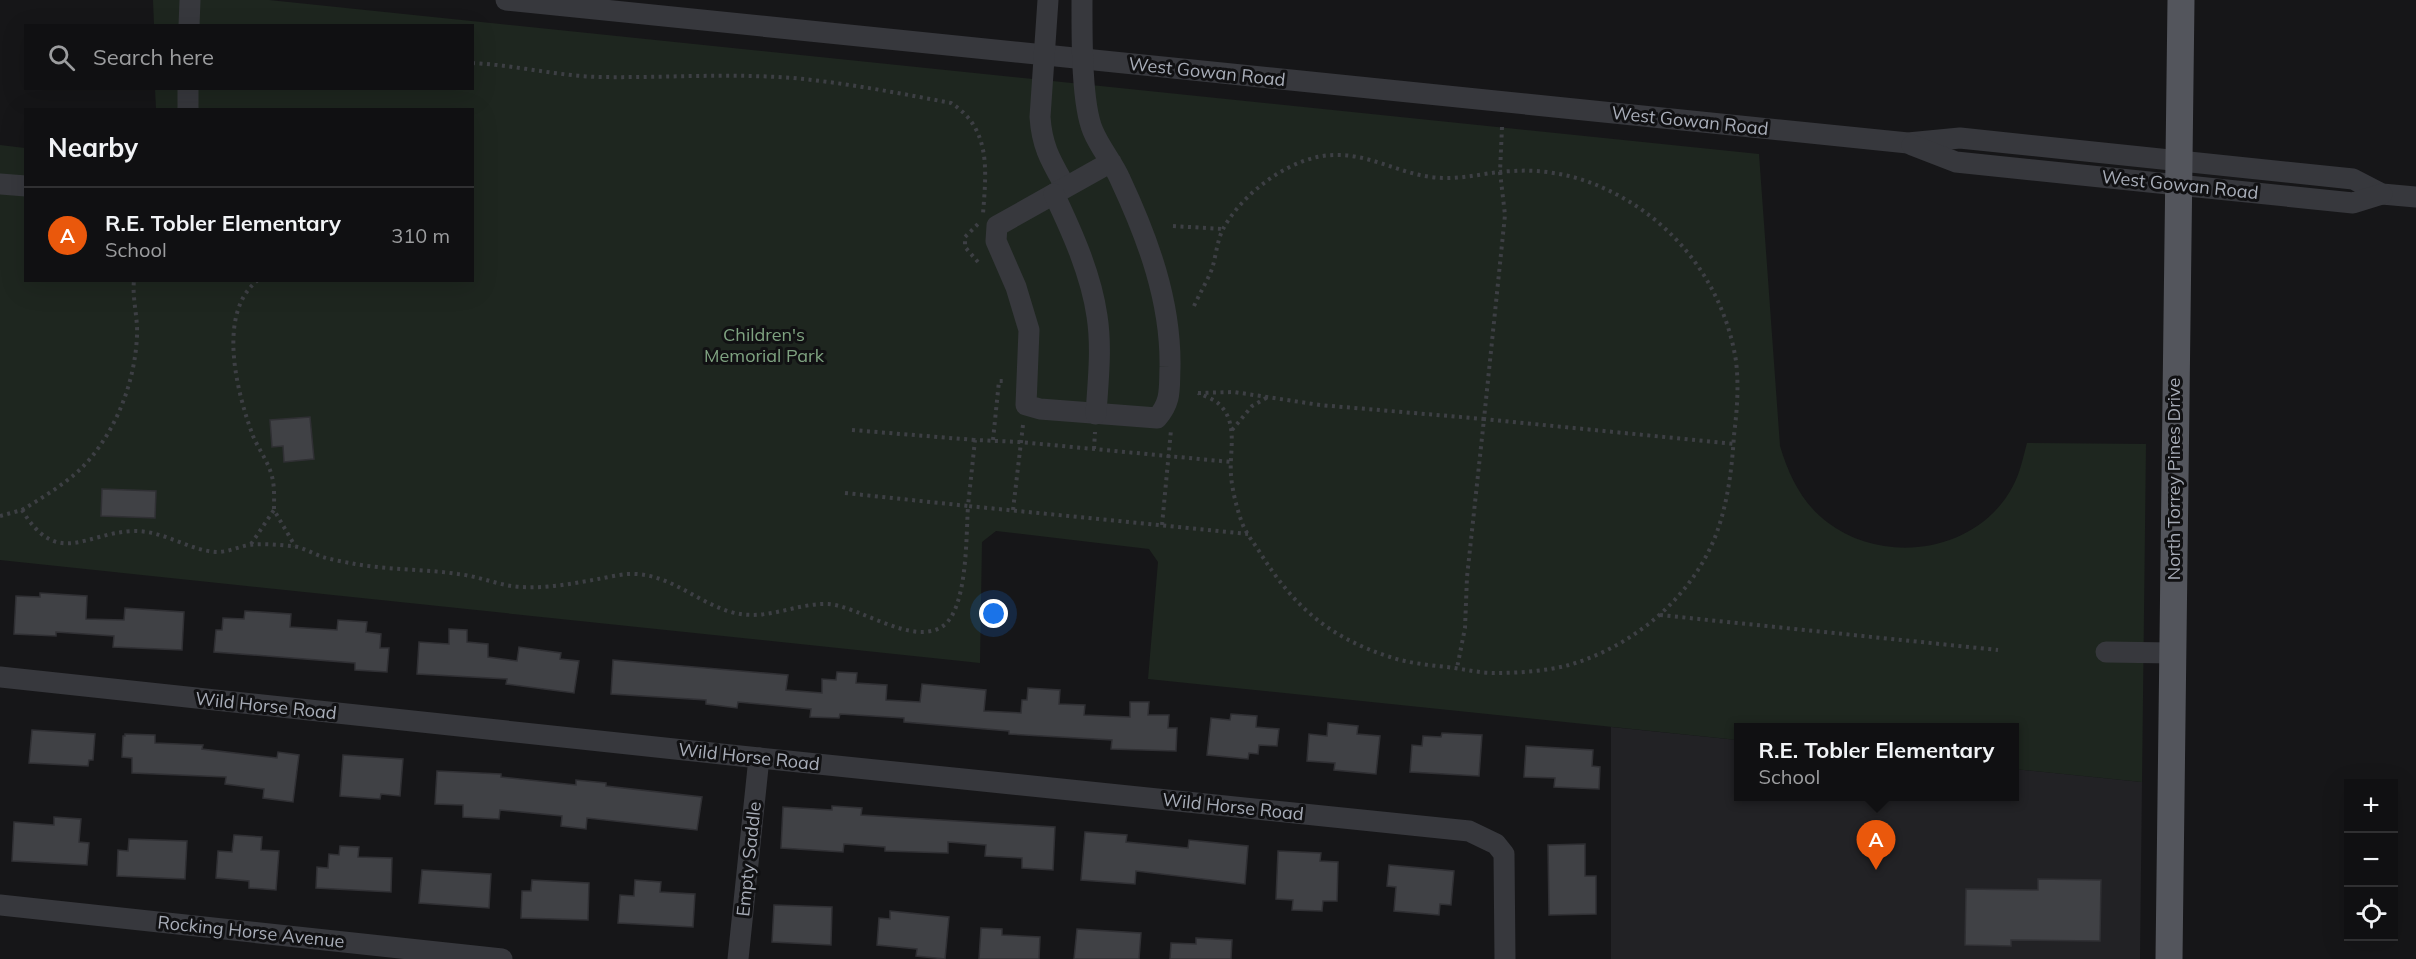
<!DOCTYPE html>
<meta charset="utf-8">
<style>
:root{--surface:#101012;--page:#19191b;--text:#f1f3f6;--muted:#9c9d9f;--line:#303032;--accent:#ea580c}
body{margin:0;font-family:Mulish,sans-serif;background:var(--page);color:var(--text)}
.controls{position:absolute;right:18px;bottom:18px;display:grid;overflow:hidden;border-radius:0px;box-shadow:0 6px 24px #0002}
.controls button{width:54px;height:54px;display:grid;place-items:center;padding:0;border:0;border-bottom:2px solid var(--line);background:var(--surface);color:var(--text);font:30px sans-serif}
.you{position:absolute;left:994px;top:614px;width:21px;height:21px;margin:-15px;border:4px solid #fff;border-radius:50%;background:#1a73e8;box-shadow:0 0 0 9px #1a73e833}
.badge{display:grid;place-items:center;width:39px;height:39px;border-radius:50%;background:var(--accent);color:#fff;font-size:20px;font-weight:700}
.pin{position:absolute;translate:-50% -50px;filter:drop-shadow(0 2px 3px #0008)}
.pin::after{content:'';position:absolute;top:32px;width:21px;height:18px;background:inherit;clip-path:polygon(0 0,100% 0,50% 100%)}
.popup{position:absolute;left:1734px;top:723px;width:285px;height:78px;box-sizing:border-box;display:grid;place-content:center;border-radius:0px;background:var(--surface);filter:drop-shadow(0 2px 4px #0005);font-size:20px;white-space:nowrap;color:var(--muted)}
.popup b{font-size:22px;color:var(--text)}
.popup::after{content:'';position:absolute;left:50%;top:100%;margin-left:-12px;border:12px solid transparent;border-top-color:var(--surface)}
.list{margin:0;padding:0;list-style:none}
h2{display:flex;justify-content:space-between;align-items:center;height:78px;margin:0;padding:0 24px;font-size:26px}
h2 small{font-size:20px;font-weight:400;color:var(--muted)}
.list li{display:grid;grid-template-columns:39px 1fr auto;gap:18px;align-items:center;box-sizing:border-box;height:96px;padding:0 24px;border-top:2px solid var(--line)}
.list b{display:block;font-size:22px;white-space:nowrap}
.list p{margin:0;font-size:20px;white-space:nowrap;color:var(--muted)}
.list em{font-size:20px;font-style:normal;color:var(--muted)}
.icon{flex:none;width:33px;height:33px;fill:none;stroke:currentColor;stroke-width:2;stroke-linecap:round;stroke-linejoin:round}
.map{position:relative;flex:none;width:2416px;height:959px;overflow:hidden}
.search{position:absolute;background:var(--surface);box-shadow:0 6px 24px #0002;left:24px;top:24px;width:450px;height:66px;display:flex;align-items:center;gap:15px;box-sizing:border-box;padding:0 21px;border-radius:0px;color:var(--muted);font-size:22px}
.panel{position:absolute;background:var(--surface);box-shadow:0 6px 24px #0002;left:24px;top:108px;width:450px;height:174px;border-radius:0px}
.map>svg:first-child{display:block}
.built{fill:#222225}
.green{fill:#1e261f}
.building{fill:#404145;stroke:#303034;stroke-width:1.5}
.lines{fill:none;stroke-linecap:round;stroke-linejoin:round}
.path{stroke:#3d3f44;stroke-width:4;stroke-dasharray:3 4.5;stroke-linecap:butt}
.minor{stroke:#37383d;stroke-width:21}
.major{stroke:#53555c;stroke-width:27}
.labels{text-anchor:middle;stroke-width:6;stroke-linejoin:round;paint-order:stroke}
.street-label{font-size:18px;fill:#a8adb8;stroke:#111113}
.park-label{font-size:18px;fill:#7fa381;stroke:#111113}
</style>
<div class="map">
<svg width="2416" height="959" viewBox="0 0 2416 959">
<rect width="100%" height="100%" fill="#161618"/>
<polygon class="built" points="1611,727 1738,740 1738,796 2014,796 2014,769 2142,782 2140,959 1611,959"/>
<path class="green" d="M153 0H269L1759 154 1780 446C1789 476 1802 503 1827 522 1884 566 1978 553 2013 486 2020 473 2023 458 2027 443L2146 444 2142 782 2014 769V728H1738V740L1148 679 1158 562 1149 549 996 531 982 542 980 663 0 560V145L25 148 26 280H472V110L156 109 155 89 472 88V26L154 25Z"/>
<g class="building">
<polygon points="310,417 314,459 284,462 283,446 272,447 270,420"/>
<polygon points="102,489 156,491 155,518 101,516"/>
<polygon points="40,593 87,596 86,619 124,620 125,608 184,612 182,650 113,647 114,636 56,632 56,636 14,634 16,596 40,597"/>
<polygon points="245,611 291,614 290,627 337,630 338,620 367,622 366,632 381,634 380,648 389,648 387,672 355,670 355,663 214,652 216,630 222,630 223,618 244,619"/>
<polygon points="449,629 467,630 467,642 488,644 488,657 517,661 519,647 561,653 560,659 579,661 574,693 506,684 507,679 417,674 419,642 449,644"/>
<polygon points="613,660 788,675 786,690 822,693 822,679 836,680 837,672 857,673 856,683 887,685 886,700 920,702 922,684 986,690 984,711 1021,713 1022,700 1027,700 1028,688 1060,690 1059,704 1085,705 1084,715 1130,717 1130,702 1149,702 1148,715 1169,715 1168,728 1177,728 1176,751 1111,749 1112,740 1009,734 1009,731 904,722 904,718 840,714 839,718 810,717 811,709 738,702 737,708 706,704 706,700 611,694"/>
<polygon points="1231,714 1257,716 1256,727 1279,729 1277,746 1259,745 1258,754 1249,753 1248,759 1207,755 1211,718 1230,720"/>
<polygon points="1328,723 1358,726 1357,734 1380,736 1376,774 1334,770 1335,763 1307,761 1309,734 1327,736"/>
<polygon points="32,730 95,734 93,760 89,760 88,766 29,763"/>
<polygon points="1442,733 1482,735 1479,776 1410,772 1412,745 1422,746 1423,736 1441,737"/>
<polygon points="125,734 155,735 155,743 203,745 202,749 277,758 278,752 299,755 293,802 263,798 264,789 225,784 226,777 132,773 132,758 122,757 123,736 125,736"/>
<polygon points="1526,746 1593,750 1592,766 1600,767 1599,789 1554,787 1555,778 1524,777"/>
<polygon points="343,755 403,759 400,796 381,794 380,799 340,796"/>
<polygon points="437,771 501,774 501,777 576,785 576,780 606,783 606,786 702,797 697,830 587,818 586,829 561,826 562,816 500,810 499,819 463,817 463,805 435,804"/>
<polygon points="832,806 862,808 861,815 1055,827 1053,870 1022,868 1022,858 985,856 986,845 948,842 948,853 885,851 885,847 844,844 843,852 781,848 783,807 832,810"/>
<polygon points="54,817 81,819 79,842 89,843 87,865 12,861 14,822 54,825"/>
<polygon points="1085,832 1127,835 1126,842 1188,848 1189,840 1248,846 1245,884 1136,871 1135,884 1081,880"/>
<polygon points="234,835 262,837 261,850 279,851 276,890 249,888 249,881 216,878 218,851 232,852"/>
<polygon points="129,839 187,841 185,879 117,876 118,850 128,851"/>
<polygon points="1585,844 1585,876 1596,876 1596,914 1549,915 1548,845"/>
<polygon points="340,846 359,847 358,857 392,858 391,892 316,888 317,867 328,868 329,854 339,855"/>
<polygon points="1278,851 1321,853 1320,861 1338,862 1337,901 1323,901 1322,911 1292,910 1293,900 1276,899"/>
<polygon points="1389,865 1454,871 1451,905 1440,904 1439,915 1394,911 1396,887 1387,886"/>
<polygon points="422,870 491,874 489,908 419,903"/>
<polygon points="2038,879 2101,880 2100,941 2011,940 2011,946 1965,945 1966,889 2038,890"/>
<polygon points="532,880 589,883 588,920 521,918 522,891 531,891"/>
<polygon points="635,880 661,882 660,892 695,894 693,927 618,923 620,895 634,896"/>
<polygon points="774,905 832,907 831,945 772,942"/>
<polygon points="890,911 949,917 945,959 916,956 917,949 877,945 879,918 890,919"/>
<polygon points="981,928 1002,929 1002,935 1040,937 1039,959 979,959"/>
<polygon points="1077,929 1141,933 1139,959 1074,959"/>
<polygon points="1196,938 1232,940 1231,959 1170,959 1171,943 1196,944"/>
</g>
<g class="lines">
<g class="path">
<path d="M472 63C515 65 557 76 600 77 664 78 728 73 793 78 846 83 899 93 951 103 992 129 986 172 983 214"/>
<polyline points="1502,127 1500,172 1505,215 1484,419 1734,444"/>
<polyline points="1173,226 1223,229"/>
<polyline points="978,262 965,247 965,237 979,223"/>
<path d="M258 280C216 313 237 393 253 436 258 448 267 460 271 473 275 485 274 498 274 510"/>
<path d="M1194 306C1200 293 1207 281 1212 269 1216 256 1217 241 1223 229 1243 192 1293 155 1335 155 1369 154 1399 173 1431 177 1461 181 1484 172 1513 171 1542 169 1575 175 1601 187 1673 218 1724 284 1736 361 1739 386 1737 411 1734 435 1732 468 1728 501 1717 532 1693 597 1634 646 1569 665 1546 671 1519 673 1495 673 1479 673 1463 669 1447 667 1428 665 1408 663 1390 657 1328 637 1293 606 1259 551 1253 542 1246 533 1242 523 1237 509 1232 490 1231 475 1229 452 1239 423 1219 404 1214 399 1204 396 1198 393"/>
<polyline points="1198,393 1234,392 1320,405 1484,419 1467,577 1465,628 1457,668"/>
<polyline points="852,430 975,440"/>
<polyline points="1232,430 1252,406 1268,397"/>
<polyline points="993,440 999,381 1003,381"/>
<polyline points="1094,449 1095,432"/>
<polyline points="845,493 968,506 975,440 1020,442 1231,462"/>
<path d="M22 510C45 496 72 480 89 460 118 426 135 380 137 336 138 317 132 299 134 280"/>
<polyline points="1013,510 1023,425"/>
<path d="M0 516 22 510C57 568 85 533 133 531 163 530 190 551 217 552 228 552 238 547 249 545 262 543 279 545 292 546 303 547 313 554 323 557 333 560 345 562 355 564 389 570 424 569 458 574 476 576 494 583 511 586 540 590 570 584 598 579 610 577 624 573 636 574 672 576 697 602 731 612 766 622 794 603 828 604 859 606 913 647 943 626 968 608 966 535 968 506L1248 534"/>
<polyline points="1162,525 1171,430"/>
<polyline points="251,544 274,510 295,546"/>
<polyline points="1660,615 1998,650"/>
</g>
<g class="minor">
<polyline points="506,0 1908,143 1960,138 2353,179 2382,194 2416,197"/>
<path d="M1048 0 1040 117C1042 147 1051 161 1065 186"/>
<path d="M1082 0C1082 32 1081 103 1093 131 1100 148 1113 163 1120 179 1148 239 1171 301 1170 367 1169 388 1172 401 1157 418L1040 409 1026 405 1029 330 1016 287 996 241 997 226 1111 162"/>
<polyline points="189,26 190,0"/>
<polyline points="188,110 188,88"/>
<polyline points="1912,145 1956,162 2178,185 2353,203 2382,194"/>
<polyline points="0,184 26,186"/>
<path d="M1054 194C1072 232 1091 274 1097 316 1102 348 1098 382 1096 414"/>
<polyline points="2106,652 2173,653"/>
<polyline points="0,677 759,758 1469,831 1496,844 1504,854 1505,959"/>
<polyline points="0,905 502,959"/>
<polyline points="738,959 759,758"/>
</g>
<polyline class="major" points="2169,959 2181,0"/>
</g>
<g class="labels">
<g class="street-label">
<text transform="translate(1207 72) rotate(6)" y="6">West Gowan Road</text>
<text transform="translate(1690 121) rotate(6)" y="6">West Gowan Road</text>
<text transform="translate(2180 185) rotate(6)" y="6">West Gowan Road</text>
<text transform="translate(2174 479) rotate(-90)" y="6">North Torrey Pines Drive</text>
<text transform="translate(266 706) rotate(6)" y="6">Wild Horse Road</text>
<text transform="translate(749 757) rotate(6)" y="6">Wild Horse Road</text>
<text transform="translate(1233 807) rotate(6)" y="6">Wild Horse Road</text>
<text transform="translate(749 859) rotate(-84)" y="6">Empty Saddle</text>
<text transform="translate(251 932) rotate(6)" y="6">Rocking Horse Avenue</text>
</g>
<g class="park-label">
<text x="764" y="341">Children's<tspan x="764" dy="21">Memorial Park</tspan></text>
</g>
</g>
</svg>
<div class="controls">
<button>+</button>
<button>−</button>
<button><svg class="icon" aria-label="locate" viewBox="0 0 24 24"><circle cx="12" cy="12" r="6"/><path d="M12 2v4M12 18v4M2 12h4M18 12h4"/></svg></button>
</div>
<div class="you"></div>
<div class="pin badge" style="left:1876px;top:870px">A</div>
<div class="popup"><b>R.E. Tobler Elementary</b>School</div>
<div class="search"><svg class="icon" aria-label="search" viewBox="0 0 24 24"><circle cx="10" cy="10" r="6"/><path d="M15 15l6 6"/></svg>Search here</div>
<section class="panel">
<h2>Nearby<small></small></h2>
<ul class="list">
<li><span class="badge">A</span><div><b>R.E. Tobler Elementary</b><p>School</p></div><em>310 m</em></li>
</ul>
</section>
</div>
